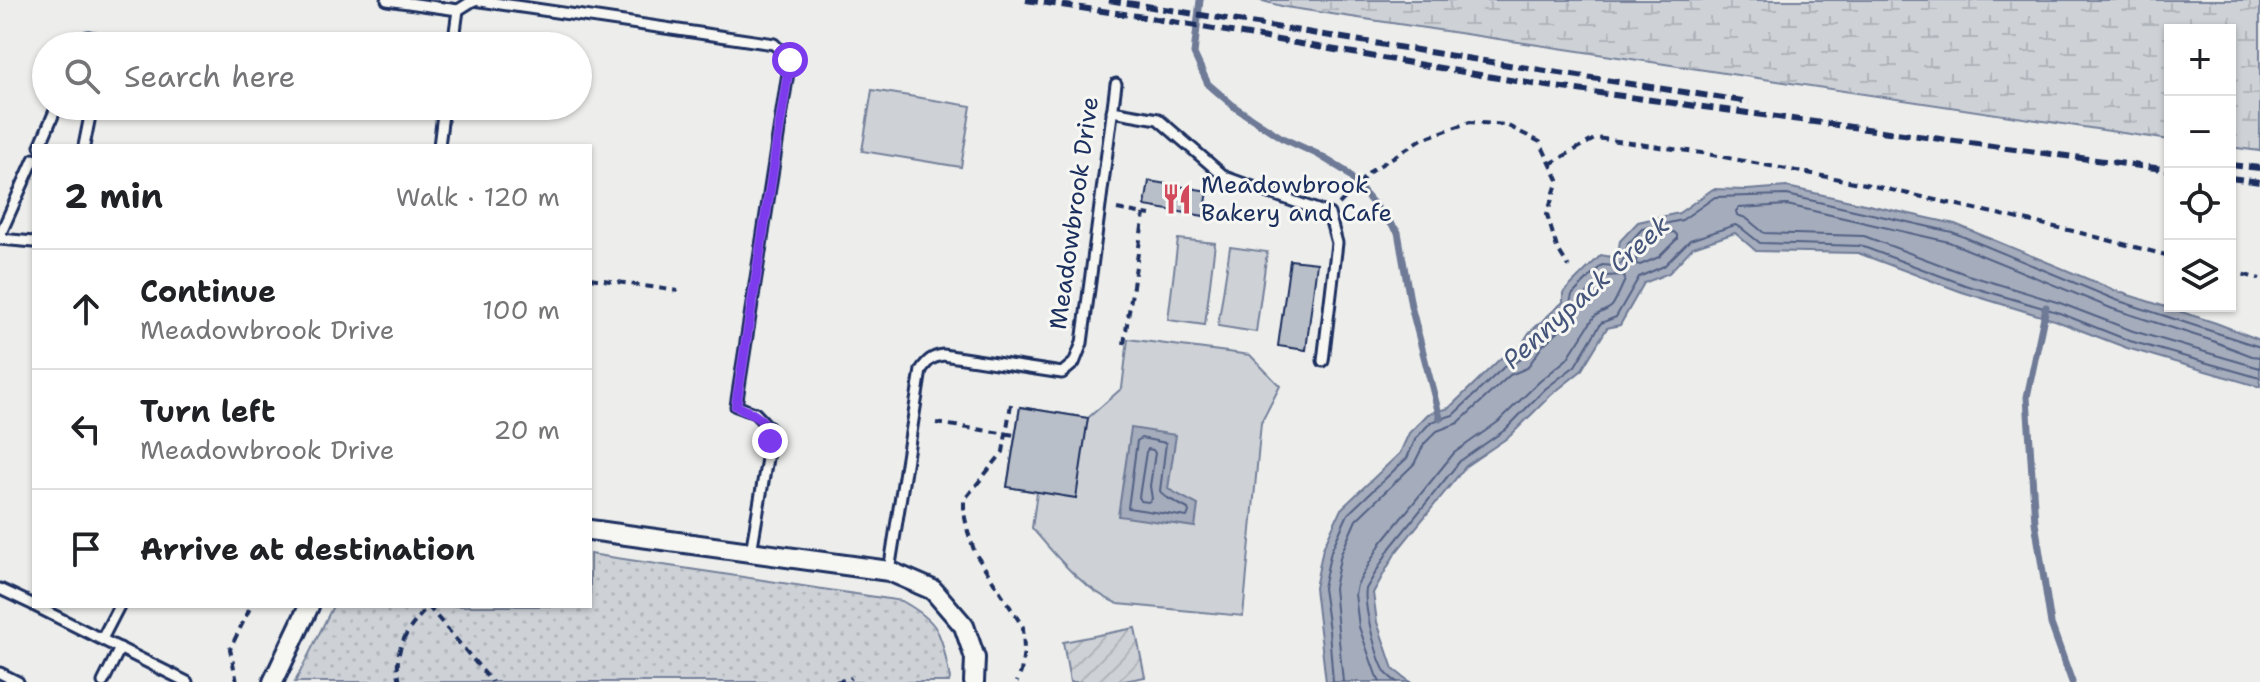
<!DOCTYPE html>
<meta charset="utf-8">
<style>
:root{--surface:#fff;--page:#f2f2f2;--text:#202124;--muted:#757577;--line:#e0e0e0}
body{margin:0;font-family:"Shantell Sans",sans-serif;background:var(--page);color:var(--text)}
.controls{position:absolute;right:24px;top:24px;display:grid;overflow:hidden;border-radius:0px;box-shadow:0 2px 6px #0004}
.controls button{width:72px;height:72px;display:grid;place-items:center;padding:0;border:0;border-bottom:2px solid var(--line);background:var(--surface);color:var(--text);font:40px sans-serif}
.stop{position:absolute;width:24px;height:24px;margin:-18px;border:6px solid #7c3aed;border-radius:50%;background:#fff}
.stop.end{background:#7c3aed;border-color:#fff;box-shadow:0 2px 8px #0008}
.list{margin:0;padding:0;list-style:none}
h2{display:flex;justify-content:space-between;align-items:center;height:104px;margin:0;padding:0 32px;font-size:34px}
h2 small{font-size:26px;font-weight:400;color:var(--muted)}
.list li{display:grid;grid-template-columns:52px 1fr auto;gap:24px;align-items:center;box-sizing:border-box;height:120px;padding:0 32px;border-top:2px solid var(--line)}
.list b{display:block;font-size:30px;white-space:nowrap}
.list p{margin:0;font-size:26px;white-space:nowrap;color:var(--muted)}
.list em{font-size:26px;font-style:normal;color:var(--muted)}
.icon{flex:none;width:44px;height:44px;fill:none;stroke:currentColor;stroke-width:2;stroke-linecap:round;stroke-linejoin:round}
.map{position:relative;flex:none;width:2260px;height:682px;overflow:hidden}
.search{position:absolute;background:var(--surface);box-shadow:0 2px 6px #0004;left:32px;top:32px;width:560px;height:88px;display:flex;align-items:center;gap:20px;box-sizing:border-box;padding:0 28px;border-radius:44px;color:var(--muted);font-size:30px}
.panel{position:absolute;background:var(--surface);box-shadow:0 2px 6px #0004;left:32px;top:144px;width:560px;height:464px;border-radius:0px}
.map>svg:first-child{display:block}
.grass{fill:url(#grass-dots);stroke:#74809a;stroke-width:2}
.wetland{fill:url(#wetland-marsh);stroke:#74809a;stroke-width:2}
.park{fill:#ced2d7;stroke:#74809a;stroke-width:2}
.garden{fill:url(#garden-furrows);stroke:#74809a;stroke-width:2}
.water{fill:#a5acbc;stroke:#6e7a96;stroke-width:2}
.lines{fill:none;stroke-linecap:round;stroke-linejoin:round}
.shore{stroke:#526184;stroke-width:2}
.stream{stroke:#6e7a96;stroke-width:7}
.building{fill:#b9bfc8;stroke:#1b2f5e;stroke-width:2}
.lane-casing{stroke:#1b2f5e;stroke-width:15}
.street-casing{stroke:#1b2f5e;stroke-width:24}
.path{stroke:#1b2f5e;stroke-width:4;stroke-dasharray:8 6;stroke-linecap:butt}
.lane{stroke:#f6f6f2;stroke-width:9}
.street{stroke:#f6f6f2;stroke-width:18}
.rail{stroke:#1b2f5e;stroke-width:6;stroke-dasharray:12 6;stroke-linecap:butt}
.route{stroke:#7c3aed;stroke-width:10}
.labels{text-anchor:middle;stroke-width:6;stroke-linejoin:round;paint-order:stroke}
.poi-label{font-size:24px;fill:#1b2f5e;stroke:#f6f6f2;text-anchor:start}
.street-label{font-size:24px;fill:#1b2f5e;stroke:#f6f6f2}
.water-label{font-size:26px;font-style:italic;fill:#44547a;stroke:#f6f6f2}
</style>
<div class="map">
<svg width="2260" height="682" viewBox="0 0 2260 682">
<defs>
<pattern id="grass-dots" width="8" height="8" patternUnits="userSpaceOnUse" patternTransform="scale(2)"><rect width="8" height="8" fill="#ced2d7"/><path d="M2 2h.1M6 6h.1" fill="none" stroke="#b0b5bb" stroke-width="1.8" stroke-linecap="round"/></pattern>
<pattern id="wetland-marsh" width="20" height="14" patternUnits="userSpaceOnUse" patternTransform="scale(2)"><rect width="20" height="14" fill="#ced2d7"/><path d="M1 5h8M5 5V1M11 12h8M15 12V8" fill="none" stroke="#b0b5bb"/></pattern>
<pattern id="garden-furrows" width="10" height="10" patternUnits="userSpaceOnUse" patternTransform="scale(2)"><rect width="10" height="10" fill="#ced2d7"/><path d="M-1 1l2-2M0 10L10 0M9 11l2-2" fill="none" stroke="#b0b5bb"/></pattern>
</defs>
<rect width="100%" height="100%" fill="#edeeec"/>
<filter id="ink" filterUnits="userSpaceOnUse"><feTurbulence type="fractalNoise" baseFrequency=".0125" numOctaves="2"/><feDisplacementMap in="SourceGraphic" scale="16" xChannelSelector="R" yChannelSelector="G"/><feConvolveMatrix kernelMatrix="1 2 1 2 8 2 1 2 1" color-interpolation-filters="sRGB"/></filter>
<g filter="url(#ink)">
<path class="grass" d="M590 554 902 601C943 624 940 634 950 678L949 682H295L333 606H590Z"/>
<polygon class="wetland" points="1259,0 2260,0 2260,151 2230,147 2230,30 2170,30 2170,140 1285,7"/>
<g class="park">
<polygon points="872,90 971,106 961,167 862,151"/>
<polygon points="1178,239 1215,243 1205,325 1168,320"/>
<polygon points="1230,247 1267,252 1256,332 1218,326"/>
<path d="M1128 339 1250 355 1280 386 1261 423 1243 616 1118 604C1081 588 1058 558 1032 528L1037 492 1007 487 1020 407 1088 418 1122 388Z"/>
</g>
<polygon class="garden" points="1135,628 1145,677 1119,682 1070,682 1063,642"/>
<g class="water">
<polygon points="1787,187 1955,224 2119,292 2216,323 2260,340 2260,387 2127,348 2054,320 1962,292 1858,253 1756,251 1735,233 1693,247 1669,273 1644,283 1620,325 1607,328 1581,371 1551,395 1510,436 1466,466 1396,552 1373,593 1377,622 1393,669 1410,682 1326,682 1315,588 1323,548 1341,509 1400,453 1409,433 1428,414 1449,408 1501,358 1515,355 1529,333 1563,302 1563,293 1601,255 1617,258 1620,241 1638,222 1679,213 1713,189 1747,190"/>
<polygon points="1131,428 1176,435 1168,489 1198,505 1195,527 1118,516"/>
</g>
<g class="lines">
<g class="shore">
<path d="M1674 232 1677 235V239L1659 257 1640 265 1636 264C1636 238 1652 236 1674 232Z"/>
<polyline points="2260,357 2252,356 2210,340 2113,309 1949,242 1787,205 1739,208 1736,211 1737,215 1746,218 1764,233 1864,236 1968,275 2060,303 2133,331 2260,368"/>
<polygon points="1141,438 1166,443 1160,491 1164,496 1188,509 1189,512 1187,517 1128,508 1137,441"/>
<polygon points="1148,449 1153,450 1155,453 1150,486 1152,499 1148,502 1141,501 1139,497 1146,452"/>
<polyline points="1333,682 1329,630 1323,588 1331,551 1348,514 1407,458 1416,438 1431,422 1453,415 1505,366 1520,360 1535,338 1569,307 1572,295 1602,265 1616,266 1622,263 1628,244 1642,229 1682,220 1715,197 1787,195 1952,232 2116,300 2260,347"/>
<path d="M1343 682 1334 588 1341 554 1356 520 1414 464 1424 444 1437 431 1458 423 1510 375 1527 368 1543 345 1576 315 1582 299 1605 276 1624 275 1625 280C1621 288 1617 299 1612 306 1607 311 1599 312 1594 317L1567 359 1539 382 1498 422 1454 453 1381 543 1357 585 1355 594 1359 627 1376 675 1380 682"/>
<path d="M1397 682C1395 681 1388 675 1386 673 1377 660 1363 605 1366 589L1390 548 1460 461 1505 430 1545 389 1575 366 1601 323 1616 317 1639 277 1664 266 1690 240 1735 225 1740 227 1760 243 1861 246 1965 285 2057 312 2130 341 2260 378"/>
</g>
<g class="stream">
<polyline points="1200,0 1194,54 1208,84 1236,108 1282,138 1317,154 1345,171 1398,232 1411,306 1440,418"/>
<polyline points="2046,307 2027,397 2035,522 2051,624 2072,682"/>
</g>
</g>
<g class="building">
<polygon points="1149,181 1208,191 1204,216 1145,206"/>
<polygon points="1290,260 1317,263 1306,350 1278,346"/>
<polygon points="1020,407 1088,418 1076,498 1007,487"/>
</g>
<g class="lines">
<g class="lane-casing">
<g id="lane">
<polyline points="387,0 458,10 474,0 774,44 790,60 736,406 755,413 770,429 770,441 751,552"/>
<polyline points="84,46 88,37 105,40 104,46"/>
<polyline points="453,46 458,10"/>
<polyline points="1112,111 1158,119 1225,177 1329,214 1337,243 1323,361"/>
<polyline points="40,146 57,106"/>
<polyline points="84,146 92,106"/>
<polyline points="439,146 444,106"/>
<polyline points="0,235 34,159"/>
<polyline points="0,239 34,242"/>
<path d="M889 571 921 370C928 360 932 357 943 355L1062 373 1074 363 1082 343 1116 84"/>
<polyline points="0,589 34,605"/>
<polyline points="35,606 187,682"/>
<polyline points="102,639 119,606"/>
<polyline points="0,673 18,682"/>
<polyline points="103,682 120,648"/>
</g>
</g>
<g class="street-casing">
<g id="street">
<polyline points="590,530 889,571 933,590 964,626 975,658 974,682"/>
<polyline points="273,682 309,606"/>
</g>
</g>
<g class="path">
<polyline points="1550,164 1596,138 1702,153 1865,184 2077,232 2170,256"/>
<polyline points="1339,204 1371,171 1422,139 1470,122 1506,125 1540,142 1558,180 1547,215 1557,248 1569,267"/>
<polyline points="1117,209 1150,215"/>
<polyline points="2230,271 2260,279"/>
<polyline points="590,278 678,291"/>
<polyline points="1124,344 1144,214"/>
<polyline points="1011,404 1003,452 964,500 964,513 968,532 975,553 1023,627 1024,651 1021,672 1017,682"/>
<polyline points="936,423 1015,435"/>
<polyline points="428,606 492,682"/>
<polyline points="237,682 230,649 251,606"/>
<path d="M400 682C392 650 407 629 428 607"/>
<polyline points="836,682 851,678"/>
</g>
<use href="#lane" class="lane"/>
<use href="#street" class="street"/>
<g class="rail">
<polyline points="1026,0 1144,17 1533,84 2170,170"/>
<polyline points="1109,0 1546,71 1749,102"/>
<polyline points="2230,165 2260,168"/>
<polyline points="2230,178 2260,182"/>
</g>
</g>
</g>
<g class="lines" filter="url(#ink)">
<path class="route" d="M770 441V429C760 417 750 412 736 406L790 60"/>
</g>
<defs>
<g id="restaurant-bare" transform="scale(2.4)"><path d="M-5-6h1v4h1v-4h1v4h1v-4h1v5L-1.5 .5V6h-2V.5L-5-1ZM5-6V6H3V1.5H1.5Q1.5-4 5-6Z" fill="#d1495b" stroke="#f6f6f2" stroke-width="2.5" paint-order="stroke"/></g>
</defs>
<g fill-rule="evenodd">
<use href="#restaurant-bare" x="1177" y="199"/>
</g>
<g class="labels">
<g class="poi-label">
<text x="1201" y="193">Meadowbrook<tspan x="1201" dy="28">Bakery and Cafe</tspan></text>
</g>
<g class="street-label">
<text transform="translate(1074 213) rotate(-82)" y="8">Meadowbrook Drive</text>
</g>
<g class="water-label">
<text transform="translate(1586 292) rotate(-42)" y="9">Pennypack Creek</text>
</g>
</g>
</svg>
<div class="controls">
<button>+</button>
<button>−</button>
<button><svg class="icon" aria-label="locate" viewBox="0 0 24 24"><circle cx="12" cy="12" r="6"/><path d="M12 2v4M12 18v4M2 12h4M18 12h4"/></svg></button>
<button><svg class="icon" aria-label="layers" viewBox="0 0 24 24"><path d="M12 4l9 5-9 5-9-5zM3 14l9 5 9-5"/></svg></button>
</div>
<div class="stop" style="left:790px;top:60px"></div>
<div class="stop end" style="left:770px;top:441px"></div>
<div class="search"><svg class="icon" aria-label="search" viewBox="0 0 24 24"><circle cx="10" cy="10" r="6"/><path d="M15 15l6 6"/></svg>Search here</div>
<section class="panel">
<h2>2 min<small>Walk · 120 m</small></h2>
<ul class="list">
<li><svg class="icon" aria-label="ahead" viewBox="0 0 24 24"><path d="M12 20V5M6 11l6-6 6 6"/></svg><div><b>Continue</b><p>Meadowbrook Drive</p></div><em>100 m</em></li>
<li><svg class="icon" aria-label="left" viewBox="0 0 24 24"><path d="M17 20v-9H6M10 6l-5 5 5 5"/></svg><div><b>Turn left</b><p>Meadowbrook Drive</p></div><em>20 m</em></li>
<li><svg class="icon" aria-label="arrive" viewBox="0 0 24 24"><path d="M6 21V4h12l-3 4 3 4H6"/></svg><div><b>Arrive at destination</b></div></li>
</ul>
</section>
</div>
